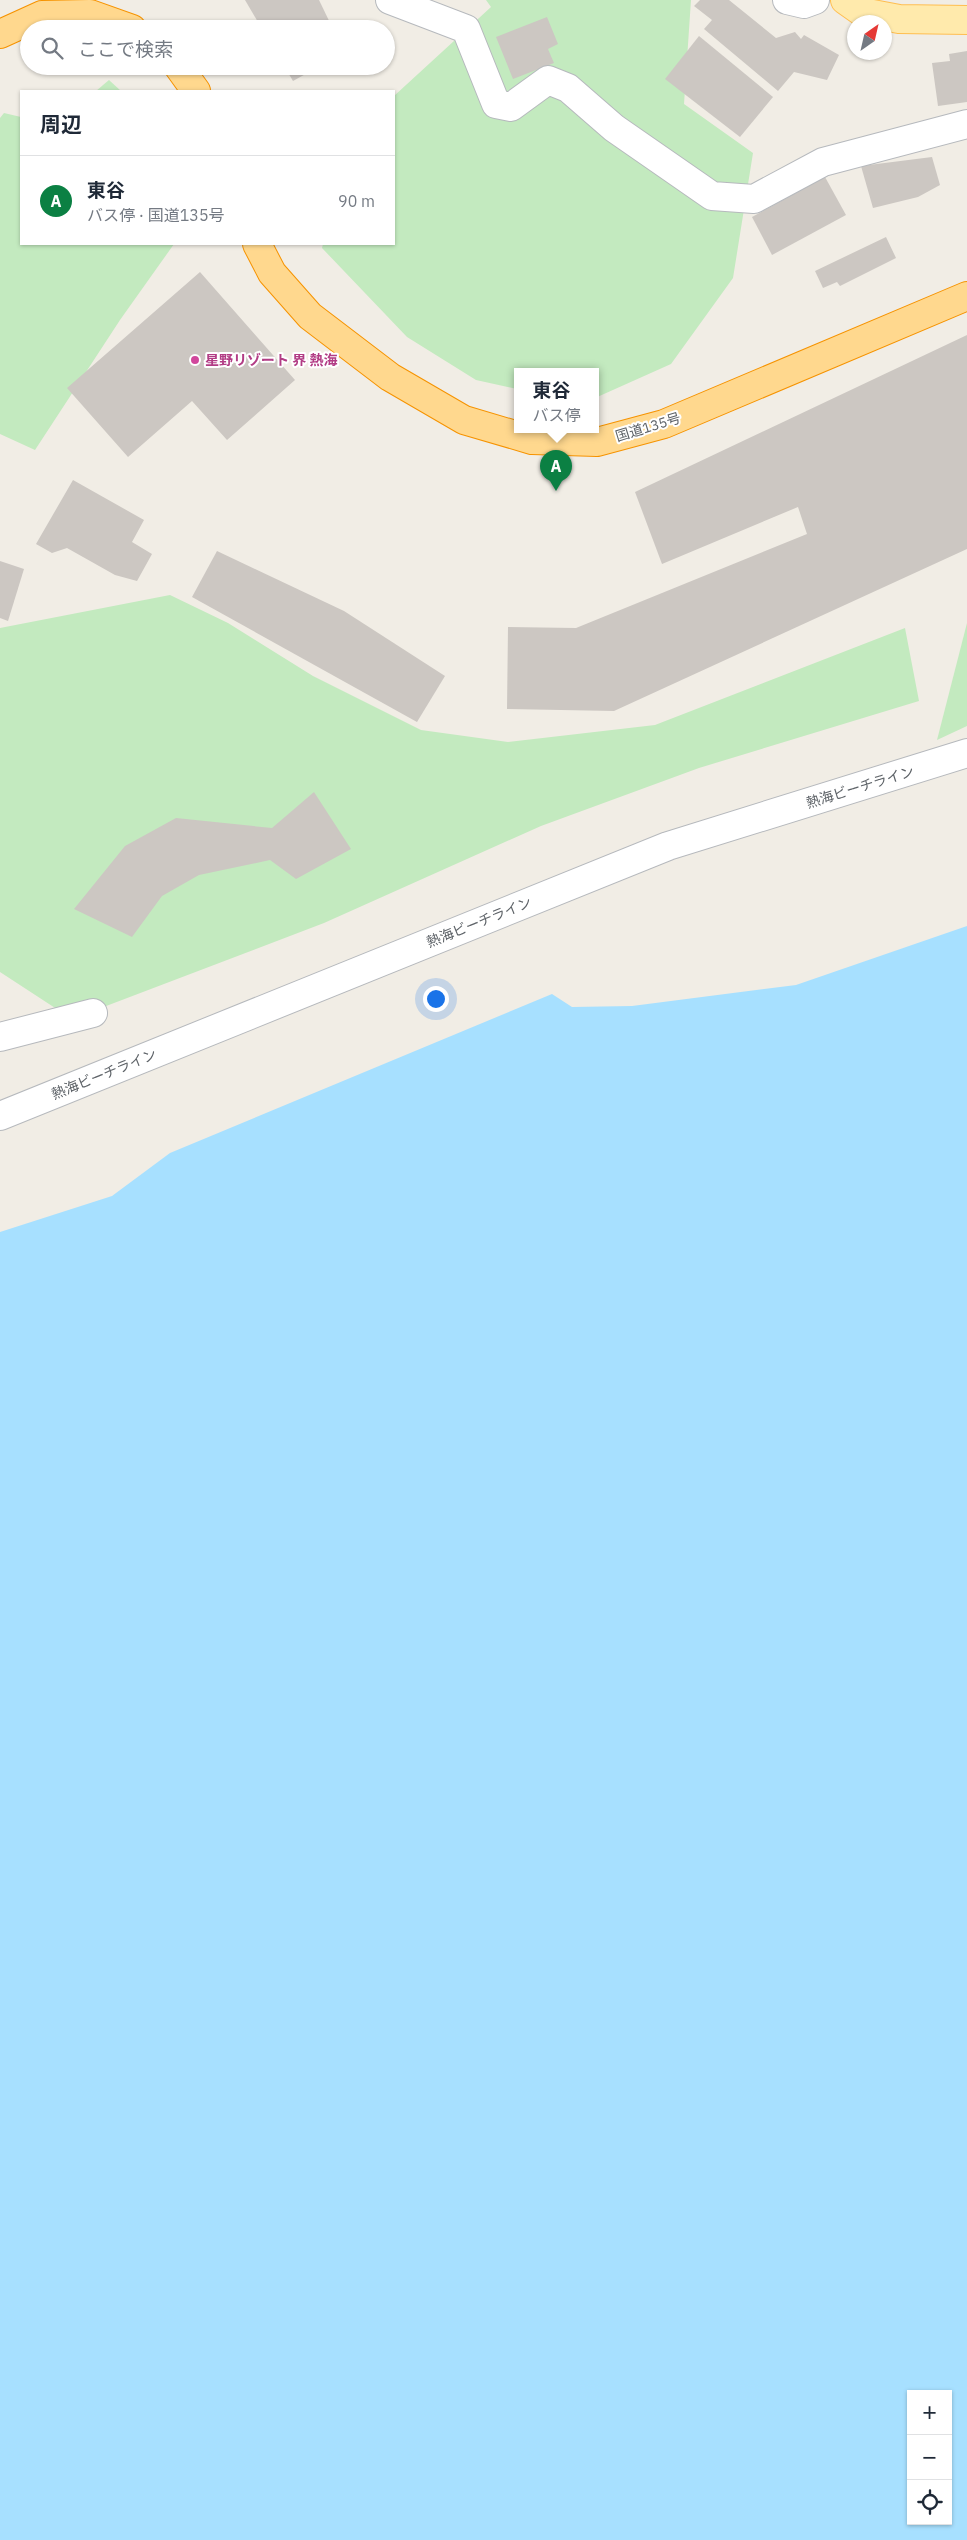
<!DOCTYPE html>
<html lang="ja">
<meta charset="utf-8">
<style>
:root{--surface:#fff;--page:#f2f2f3;--text:#1f2937;--muted:#747a83;--line:#e0e1e3;--accent:#0b8043}
body{margin:0;font-family:"IBM Plex Sans","Noto Sans JP",sans-serif;background:var(--page);color:var(--text)}
.controls{position:absolute;right:15px;bottom:15px;display:grid;overflow:hidden;border-radius:0px;box-shadow:0 1px 4px #0004}
.controls button{width:45px;height:45px;display:grid;place-items:center;padding:0;border:0;border-bottom:1px solid var(--line);background:var(--surface);color:var(--text);font:25px sans-serif}
.compass{position:absolute;left:847px;top:15px;width:45px;height:45px;border-radius:50%;background:var(--surface);box-shadow:0 1px 4px #0004;rotate:34deg}
.you{position:absolute;left:435px;top:998px;width:18px;height:18px;margin:-12px;border:4px solid #fff;border-radius:50%;background:#1a73e8;box-shadow:0 0 0 8px #1a73e833}
.badge{display:grid;place-items:center;width:32px;height:32px;border-radius:50%;background:var(--accent);color:#fff;font-size:16px;font-weight:700}
.pin{position:absolute;translate:-50% -41px;filter:drop-shadow(0 1px 2px #0008)}
.pin::after{content:'';position:absolute;top:26px;width:18px;height:15px;background:inherit;clip-path:polygon(0 0,100% 0,50% 100%)}
.popup{position:absolute;left:514px;top:368px;width:85px;height:65px;box-sizing:border-box;display:grid;place-content:center;border-radius:0px;background:var(--surface);filter:drop-shadow(0 1px 4px #0005);font-size:16px;white-space:nowrap;color:var(--muted)}
.popup b{font-size:19px;color:var(--text)}
.popup::after{content:'';position:absolute;left:50%;top:100%;margin-left:-10px;border:10px solid transparent;border-top-color:var(--surface)}
.list{margin:0;padding:0;list-style:none}
h2{display:flex;justify-content:space-between;align-items:center;height:65px;margin:0;padding:0 20px;font-size:21px}
h2 small{font-size:16px;font-weight:400;color:var(--muted)}
.list li{display:grid;grid-template-columns:32px 1fr auto;gap:15px;align-items:center;box-sizing:border-box;height:90px;padding:0 20px;border-top:1px solid var(--line)}
.list b{display:block;font-size:19px;white-space:nowrap}
.list p{margin:0;font-size:16px;white-space:nowrap;color:var(--muted)}
.list em{font-size:16px;font-style:normal;color:var(--muted)}
.icon{flex:none;width:28px;height:28px;fill:none;stroke:currentColor;stroke-width:2;stroke-linecap:round;stroke-linejoin:round}
.map{position:relative;flex:none;width:967px;height:2540px;overflow:hidden}
.search{position:absolute;background:var(--surface);box-shadow:0 1px 4px #0004;left:20px;top:20px;width:375px;height:55px;display:flex;align-items:center;gap:12px;box-sizing:border-box;padding:0 18px;border-radius:28px;color:var(--muted);font-size:19px}
.panel{position:absolute;background:var(--surface);box-shadow:0 1px 4px #0004;left:20px;top:90px;width:375px;height:155px;border-radius:0px}
.map>svg:first-child{display:block}
.green{fill:#c3eabf}
.water{fill:#a7e0ff;fill-rule:evenodd}
.building{fill:#ccc7c2}
.lines{fill:none;stroke-linecap:round;stroke-linejoin:round}
.minor-casing{stroke:#b6b9bd;stroke-width:30}
.major-casing{stroke:#ffbe50;stroke-width:30}
.highway-casing{stroke:#f69300;stroke-width:30}
.minor{stroke:#fff;stroke-width:28}
.major{stroke:#ffeaac;stroke-width:28}
.highway{stroke:#ffd88e;stroke-width:28}
.hotel-dot{fill:#d1479c;stroke:#fff;stroke-width:2}
.labels{text-anchor:middle;stroke-width:4;stroke-linejoin:round;paint-order:stroke}
.hotel-label{font-size:14px;font-weight:bold;fill:#b23c85;stroke:#fff;text-anchor:start}
.street-label{font-size:14px;fill:#5d6267;stroke:#fff}
</style>
<div class="map">
<svg width="967" height="2540" viewBox="0 0 967 2540">
<rect width="100%" height="100%" fill="#f1ede5"/>
<g class="green">
<polygon points="486,0 691,0 684,104 753,153 733,278 671,364 595,398 595,372 517,372 517,389 476,380 407,337 322,248 323,244 394,244 394,96 491,7"/>
<polygon points="109,80 121,91 96,91"/>
<polygon points="4,113 21,117 21,244 174,244 120,320 35,450 0,434 0,118"/>
<polygon points="170,595 228,623 313,676 421,730 508,742 655,725 905,628 919,701 699,768 541,826 324,923 72,1019 0,972 0,628"/>
<polygon points="967,623 967,726 937,740"/>
</g>
<path class="water" d="M967 926V2540H0V1232L112 1196 170 1153 552 994 572 1007 632 1006 796 985ZM911 2394H948V2521H911Z"/>
<g class="building">
<polygon points="245,0 319,0 333,29 262,29"/>
<polygon points="700,0 729,0 776,38 795,32 801,39 804,35 839,55 827,80 794,72 778,91 704,29 712,20 694,6"/>
<polygon points="547,17 558,44 548,49 554,63 513,79 496,37"/>
<polygon points="699,36 773,97 740,137 665,79"/>
<polygon points="967,51 967,102 938,106 932,63 950,61 949,54"/>
<polygon points="284,66 320,66 293,81"/>
<polygon points="932,157 940,185 918,197 873,208 861,166"/>
<polygon points="825,177 846,215 772,255 752,217"/>
<polygon points="886,237 896,258 840,286 837,282 823,288 815,271"/>
<polygon points="200,272 295,380 227,440 192,401 128,457 67,388"/>
<polygon points="967,335 967,549 614,711 507,709 508,627 576,628 807,534 798,507 662,564 635,492"/>
<polygon points="73,480 144,520 132,542 152,554 137,581 115,575 67,548 52,553 36,544"/>
<polygon points="217,551 344,611 445,676 417,722 192,597"/>
<polygon points="0,561 24,569 8,621 0,618"/>
<polygon points="314,792 351,849 296,879 270,860 199,875 162,896 132,937 74,909 125,846 176,818 272,828"/>
</g>
<g class="lines">
<g class="minor-casing">
<g id="minor">
<polyline points="390,0 466,29 496,104 511,107 548,80 568,88 614,128 712,196 754,199 823,162 967,124"/>
<polyline points="787,0 804,4 815,0"/>
<polyline points="0,1037 93,1013"/>
<polyline points="0,1116 668,846 967,753"/>
</g>
</g>
<g class="major-casing">
<polyline id="major" points="845,0 862,12 899,19 967,20"/>
</g>
<g class="highway-casing">
<g id="highway">
<polyline points="0,34 42,15 90,14 132,29"/>
<polyline points="178,66 196,91"/>
<polyline points="257,244 272,273 310,316 390,377 464,420 532,440 597,442 664,424 967,296"/>
</g>
</g>
<use href="#minor" class="minor"/>
<use href="#major" class="major"/>
<use href="#highway" class="highway"/>
</g>
<circle class="hotel-dot" cx="195" cy="360" r="5"/>
<g class="labels">
<g class="hotel-label">
<text x="205" y="365">星野リゾート 界 熱海</text>
</g>
<g class="street-label">
<text transform="translate(648 427) rotate(-17)" y="5">国道135号</text>
<text transform="translate(860 787) rotate(-17)" y="5">熱海ビーチライン</text>
<text transform="translate(479 922) rotate(-22)" y="5">熱海ビーチライン</text>
<text transform="translate(104 1074) rotate(-22)" y="5">熱海ビーチライン</text>
</g>
</g>
</svg>
<div class="controls">
<button>+</button>
<button>−</button>
<button><svg class="icon" aria-label="locate" viewBox="0 0 24 24"><circle cx="12" cy="12" r="6"/><path d="M12 2v4M12 18v4M2 12h4M18 12h4"/></svg></button>
</div>
<svg class="compass" viewBox="-18 -18 36 36"><path d="M0-13l5 13h-10z" fill="#e53935"/><path d="M0 13l5-13h-10z" fill="#747a83"/></svg>
<div class="you"></div>
<div class="pin badge" style="left:556px;top:491px">A</div>
<div class="popup"><b>東谷</b>バス停</div>
<div class="search"><svg class="icon" aria-label="search" viewBox="0 0 24 24"><circle cx="10" cy="10" r="6"/><path d="M15 15l6 6"/></svg>ここで検索</div>
<section class="panel">
<h2>周辺<small></small></h2>
<ul class="list">
<li><span class="badge">A</span><div><b>東谷</b><p>バス停 · 国道135号</p></div><em>90 m</em></li>
</ul>
</section>
</div>
